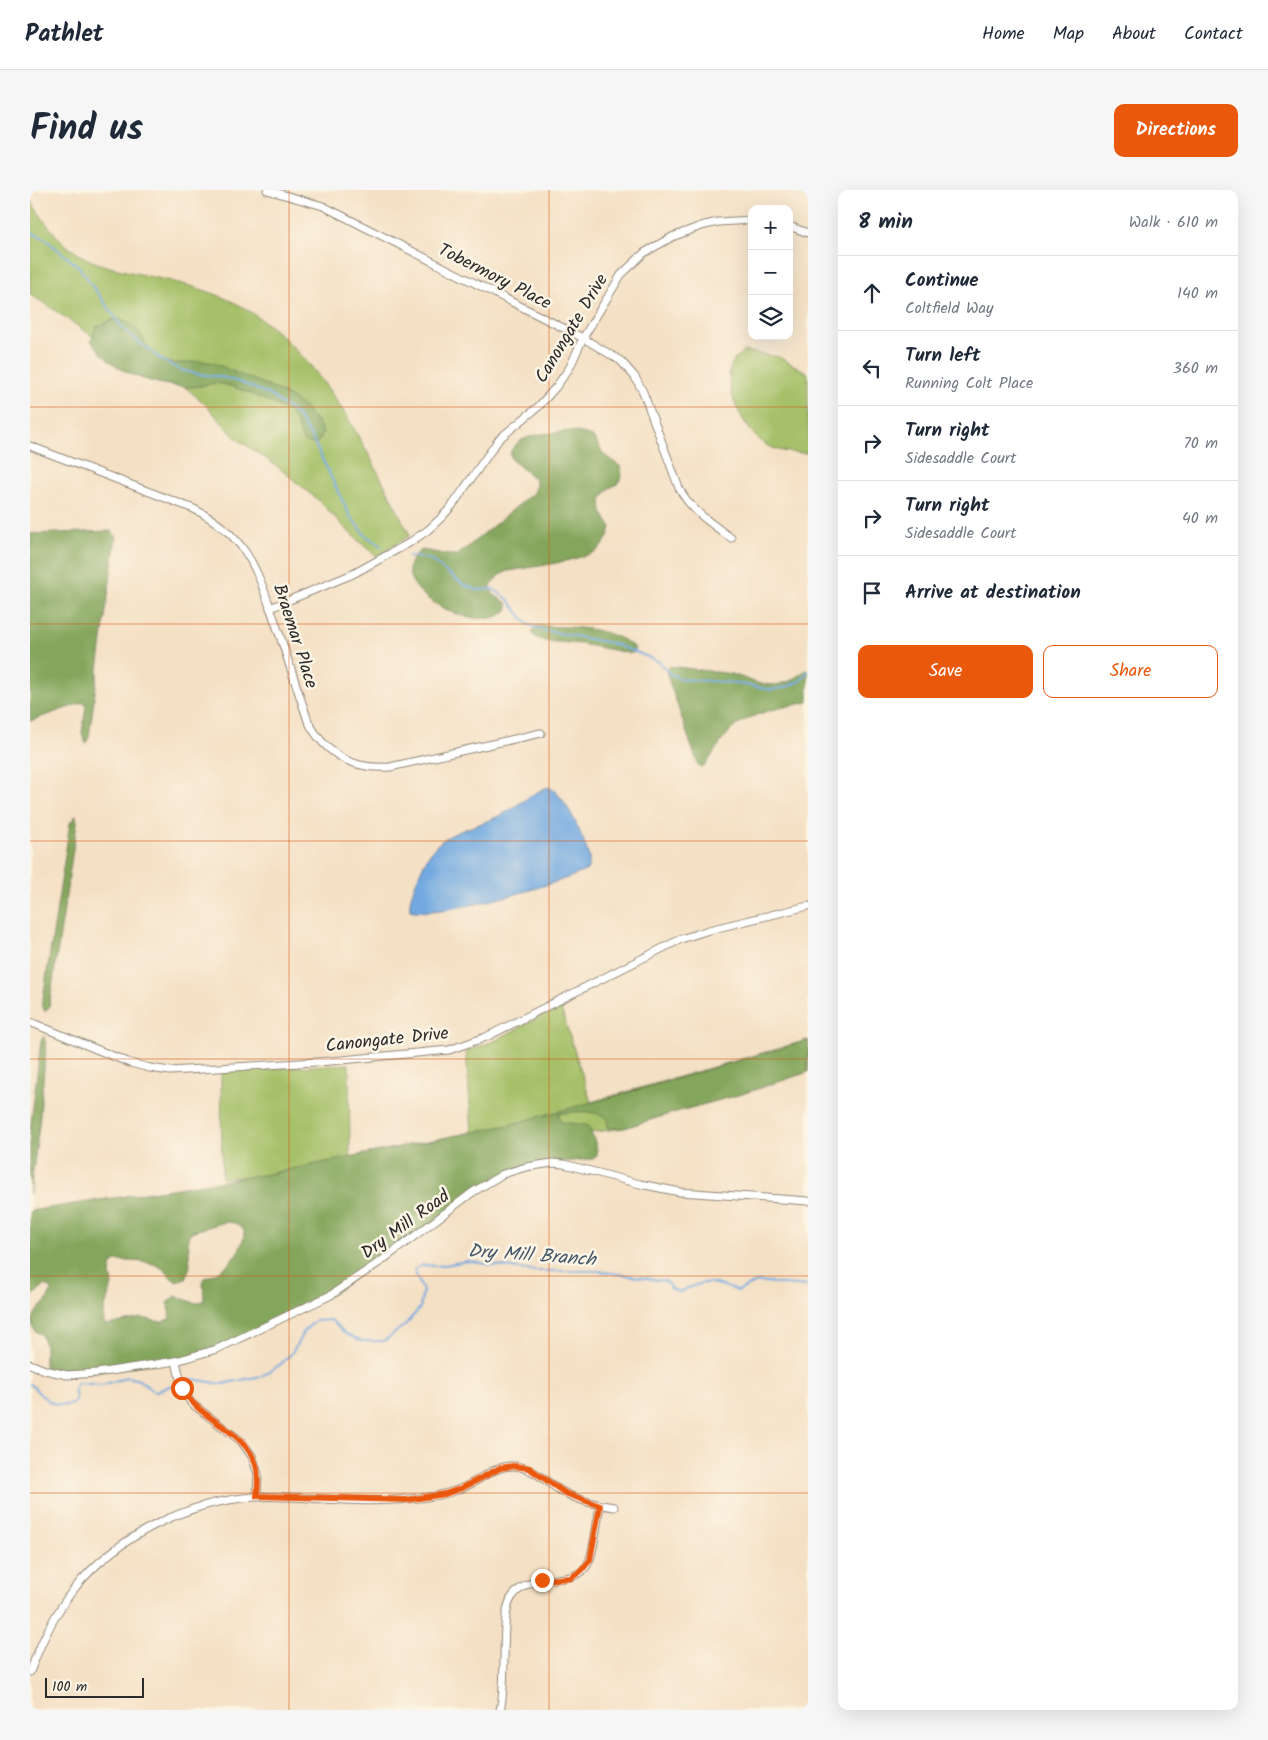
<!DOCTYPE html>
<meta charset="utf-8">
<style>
:root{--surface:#fff;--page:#f6f6f7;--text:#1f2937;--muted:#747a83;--line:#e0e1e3;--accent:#ea580c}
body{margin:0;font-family:Kalam,sans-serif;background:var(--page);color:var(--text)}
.controls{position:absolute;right:15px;top:15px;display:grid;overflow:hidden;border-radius:10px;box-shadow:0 5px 20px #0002}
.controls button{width:45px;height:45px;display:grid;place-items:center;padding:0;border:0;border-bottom:1px solid var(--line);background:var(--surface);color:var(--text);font:25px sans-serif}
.scale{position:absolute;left:15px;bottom:12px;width:99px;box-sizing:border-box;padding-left:5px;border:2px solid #2b2b2b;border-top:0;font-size:14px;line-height:18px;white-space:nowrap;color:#2b2b2b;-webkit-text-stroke:4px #fcf5e5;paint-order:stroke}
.stop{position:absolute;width:15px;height:15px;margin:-11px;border:4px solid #ea580c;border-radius:50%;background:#fff}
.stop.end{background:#ea580c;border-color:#fff;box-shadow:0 1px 5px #0008}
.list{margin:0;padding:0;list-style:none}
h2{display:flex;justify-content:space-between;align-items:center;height:65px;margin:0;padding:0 20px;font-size:21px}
h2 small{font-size:16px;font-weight:400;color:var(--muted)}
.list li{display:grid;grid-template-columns:32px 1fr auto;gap:15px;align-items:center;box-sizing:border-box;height:75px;padding:0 20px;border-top:1px solid var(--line)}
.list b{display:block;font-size:19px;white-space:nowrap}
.list p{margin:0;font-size:16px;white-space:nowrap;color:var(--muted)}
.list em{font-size:16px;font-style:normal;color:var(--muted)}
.actions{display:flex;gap:10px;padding:15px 20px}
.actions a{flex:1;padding:11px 0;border:1px solid var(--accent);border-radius:10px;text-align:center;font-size:18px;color:var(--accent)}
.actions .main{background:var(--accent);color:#fff}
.icon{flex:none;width:28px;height:28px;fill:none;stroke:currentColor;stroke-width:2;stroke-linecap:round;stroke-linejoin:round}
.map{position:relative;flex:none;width:778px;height:1520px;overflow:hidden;border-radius:10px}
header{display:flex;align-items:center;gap:30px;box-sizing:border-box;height:70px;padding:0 25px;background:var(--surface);border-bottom:1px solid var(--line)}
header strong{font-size:24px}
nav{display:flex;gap:28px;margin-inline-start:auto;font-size:18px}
.intro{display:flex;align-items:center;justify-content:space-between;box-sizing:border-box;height:120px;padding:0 30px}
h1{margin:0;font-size:35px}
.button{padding:12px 22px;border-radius:10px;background:var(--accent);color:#fff;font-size:18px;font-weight:700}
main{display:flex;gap:30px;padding:0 30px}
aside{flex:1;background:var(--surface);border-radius:10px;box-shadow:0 5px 20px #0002}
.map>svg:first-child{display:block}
.green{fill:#a5c067;stroke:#687649}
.forest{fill:#84a65c;stroke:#586844;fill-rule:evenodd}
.water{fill:#72a9e0;stroke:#4e6a86}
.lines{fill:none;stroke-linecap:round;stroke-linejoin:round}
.stream{stroke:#72a9e0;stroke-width:2}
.minor-casing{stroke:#908678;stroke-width:9}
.minor{stroke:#fff;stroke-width:7}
.route{stroke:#ea580c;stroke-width:6}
.grid{fill:none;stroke:#d5540f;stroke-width:1;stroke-opacity:0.55}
.labels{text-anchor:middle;stroke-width:5;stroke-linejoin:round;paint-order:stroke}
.street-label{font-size:18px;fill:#2b2b2b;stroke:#fcf5e5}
.water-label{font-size:19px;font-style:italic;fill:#44576a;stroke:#fcf5e5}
</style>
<header>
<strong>Pathlet</strong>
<nav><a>Home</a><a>Map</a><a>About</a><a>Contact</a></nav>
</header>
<div class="intro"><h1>Find us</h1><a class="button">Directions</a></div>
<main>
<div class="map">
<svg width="778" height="1520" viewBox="0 0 778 1520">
<rect width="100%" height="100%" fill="#fcf5e5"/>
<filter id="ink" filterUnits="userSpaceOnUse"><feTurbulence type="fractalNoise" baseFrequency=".02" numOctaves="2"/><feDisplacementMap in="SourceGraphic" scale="10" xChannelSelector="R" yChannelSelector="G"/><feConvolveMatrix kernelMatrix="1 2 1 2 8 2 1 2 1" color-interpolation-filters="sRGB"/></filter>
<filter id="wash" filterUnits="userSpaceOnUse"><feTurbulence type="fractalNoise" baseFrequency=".0096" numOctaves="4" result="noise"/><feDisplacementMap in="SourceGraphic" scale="20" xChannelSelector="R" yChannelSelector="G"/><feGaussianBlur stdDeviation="1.12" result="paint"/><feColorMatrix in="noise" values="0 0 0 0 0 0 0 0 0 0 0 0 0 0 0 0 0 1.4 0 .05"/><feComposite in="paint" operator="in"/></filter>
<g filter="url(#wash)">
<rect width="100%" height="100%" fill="#f4e0c4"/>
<g class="green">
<path d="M0 10C13 29 27 51 47 63 65 75 84 78 104 83 145 92 190 100 225 125 301 177 339 266 380 345L347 367 323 346 288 310 248 277 206 248 173 212 145 189 68 150 11 111 0 105Z"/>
<path d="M714 161 749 167 778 183V263C761 263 745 262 731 251 713 237 690 193 703 172 705 168 711 164 714 161Z"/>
<polygon points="530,816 561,912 778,850 778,882 712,904 649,921 594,938 0,1021 227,986 192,988 191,881 319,874 320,967 442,942 436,861 464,851"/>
</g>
<g class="forest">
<path d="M84 129C116 131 110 160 134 171 150 177 163 169 179 172 189 174 199 180 207 183 238 196 280 209 293 243L289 251 283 254 273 251 264 228 257 220C238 212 212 198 192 194 182 192 172 197 162 197 134 197 98 188 76 168 71 163 66 156 61 151L66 137Z"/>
<path d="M540 241 556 244 564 248 574 265 591 277 592 287 587 294 578 299 571 310 572 322 581 337C579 345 576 352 570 358 558 370 497 378 478 381 469 385 463 389 460 399L464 405 477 413 478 419C450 452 342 392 392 360L420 365H428L504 302 506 296 505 289 482 270 480 264C487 242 520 244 540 241Z"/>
<polygon points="81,341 86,346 59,547 56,554 52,543 56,516 54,512 0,531 0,344"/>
<path d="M505 436C539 437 577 435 605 458L603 463H598L551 454 515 451 505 447 502 443Z"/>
<path d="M639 476 702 484 730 494 746 495 760 491 778 479V512C751 518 719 522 699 542 690 552 683 564 676 574L671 577 668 575 638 488 636 480Z"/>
<polygon points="46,625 47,633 19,817 15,822 12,815 40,633"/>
<polygon points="14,846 16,856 9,936 0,1004 0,942 11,851"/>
<path d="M778 850V882L712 904 649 921 594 938H578L577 929C563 918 543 922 528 924L531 932 557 935C562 944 568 956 567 966L563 969 521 973 473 984 301 1105 187 1159 146 1171 37 1185 15 1180V1155L11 1144 6 1142 2 1136C3 1115 19 1117 21 1098L15 1095 10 1099 0 1109V1021L237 984 478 935 622 896ZM195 1032 205 1033 214 1040C215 1056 201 1075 187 1082 182 1085 177 1086 173 1089L174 1111 165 1113 145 1106 138 1112 140 1128 132 1132 112 1128 77 1135 74 1133C72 1119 80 1105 83 1091L80 1085 81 1077 85 1071C97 1071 123 1070 133 1079 138 1083 140 1088 147 1092L156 1088 160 1076 158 1047 161 1042Z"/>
</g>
<path class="water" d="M518 597C534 601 556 652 559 668 560 672 558 676 557 680 529 694 407 729 380 720 379 709 383 700 387 690 406 638 427 646 471 625 487 617 501 603 518 597Z"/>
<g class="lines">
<g class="stream">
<polyline points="0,42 14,48 49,77 95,141 132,170 150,180 168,184 192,187 212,193 240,205 266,224 282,248 320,326 335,345 351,356"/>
<polyline points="379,366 399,369 434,395 448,400 463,399 478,409 497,434 512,440 581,453 613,465 629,472 640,484 652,489 706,493 741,500 756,497 770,491 778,481"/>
<path d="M159 1190 162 1189 192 1194 232 1186 251 1174 262 1163 274 1141 285 1131 301 1130 316 1144 332 1151H354L375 1135 390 1118 393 1101 384 1080 392 1075 409 1076 437 1071 502 1081H569L635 1091 642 1099 650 1102C675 1089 681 1091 708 1101L727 1092 778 1096"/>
<path d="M0 1194C15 1208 21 1219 43 1214L46 1209 44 1197 48 1193 72 1195 98 1187 109 1190 125 1202 142 1195"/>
</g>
</g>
</g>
<g filter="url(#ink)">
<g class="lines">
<g class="minor-casing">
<g id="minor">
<path d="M237 0 293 16 553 148 591 171 605 187 613 202 649 298C661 321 681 333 701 348"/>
<polyline points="759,36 778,43"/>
<path d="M0 256 164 319C221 348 228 384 248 440 258 470 268 501 278 531 295 564 323 580 360 577L511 543"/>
<polyline points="240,418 323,384 379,353 398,340 411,328 422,316 469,249 508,217 526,197 540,177 553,148 591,85 614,63 642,47 671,36 688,32 722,30"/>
<polyline points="0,832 100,873 120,878 140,881 301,871 419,860 456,847 651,749 679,740 778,716"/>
<polyline points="146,1171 152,1198 161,1213 211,1251 222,1266 228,1284 227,1306"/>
<polyline points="0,1174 15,1180 37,1185 67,1183 146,1171 187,1159 301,1105 354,1069 443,1002 473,984 496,977 522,973 534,974 610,994 650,1002 778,1011"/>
<path d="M0 1482C11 1452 24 1424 44 1399 87 1346 158 1311 225 1307 237 1306 248 1307 260 1307 298 1309 338 1313 377 1309 395 1308 416 1305 432 1298 449 1291 465 1275 484 1276 506 1278 515 1292 533 1302 549 1311 566 1315 584 1317"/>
<path d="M470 1520C478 1492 469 1425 482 1407 505 1376 548 1403 560 1369 565 1353 567 1332 570 1316"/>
</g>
</g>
<use href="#minor" class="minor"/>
</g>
</g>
<g class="lines" filter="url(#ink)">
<path class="route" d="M152 1198C169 1231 215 1239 226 1275 229 1285 228 1296 227 1306L376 1310 415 1304 432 1298 470 1278 483 1276 499 1278 535 1303 570 1316 560 1370 552 1380 541 1388 512 1390"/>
</g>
<path class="grid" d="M259 0V1520M519 0V1520M0 217H778M0 434H778M0 651H778M0 869H778M0 1086H778M0 1303H778"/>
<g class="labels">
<g class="street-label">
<text transform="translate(465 86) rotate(27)" y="6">Tobermory Place</text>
<text transform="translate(541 138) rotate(-59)" y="6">Canongate Drive</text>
<text transform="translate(266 446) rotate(72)" y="6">Braemar Place</text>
<text transform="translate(357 849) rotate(-6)" y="6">Canongate Drive</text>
<text transform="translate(375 1034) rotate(-36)" y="6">Dry Mill Road</text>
</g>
<g class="water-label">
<text transform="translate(502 1064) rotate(4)" y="7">Dry Mill Branch</text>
</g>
</g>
</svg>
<div class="controls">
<button>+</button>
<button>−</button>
<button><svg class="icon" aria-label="layers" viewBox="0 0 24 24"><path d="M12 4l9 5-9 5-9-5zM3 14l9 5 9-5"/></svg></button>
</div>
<div class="scale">100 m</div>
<div class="stop" style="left:152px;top:1198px"></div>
<div class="stop end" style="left:512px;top:1390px"></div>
</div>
<aside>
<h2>8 min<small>Walk · 610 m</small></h2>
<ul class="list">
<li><svg class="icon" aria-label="ahead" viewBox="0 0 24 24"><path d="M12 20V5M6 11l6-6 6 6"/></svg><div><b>Continue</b><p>Coltfield Way</p></div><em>140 m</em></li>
<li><svg class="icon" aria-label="left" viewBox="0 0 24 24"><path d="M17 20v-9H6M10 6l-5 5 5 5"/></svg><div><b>Turn left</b><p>Running Colt Place</p></div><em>360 m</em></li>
<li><svg class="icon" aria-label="right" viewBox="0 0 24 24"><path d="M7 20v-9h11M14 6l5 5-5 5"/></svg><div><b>Turn right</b><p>Sidesaddle Court</p></div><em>70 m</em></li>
<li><svg class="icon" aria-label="right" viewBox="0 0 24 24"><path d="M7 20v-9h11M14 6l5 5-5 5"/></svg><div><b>Turn right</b><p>Sidesaddle Court</p></div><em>40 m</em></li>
<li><svg class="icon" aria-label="arrive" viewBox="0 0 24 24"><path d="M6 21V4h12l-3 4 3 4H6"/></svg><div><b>Arrive at destination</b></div></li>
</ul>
<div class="actions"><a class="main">Save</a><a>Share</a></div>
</aside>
</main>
